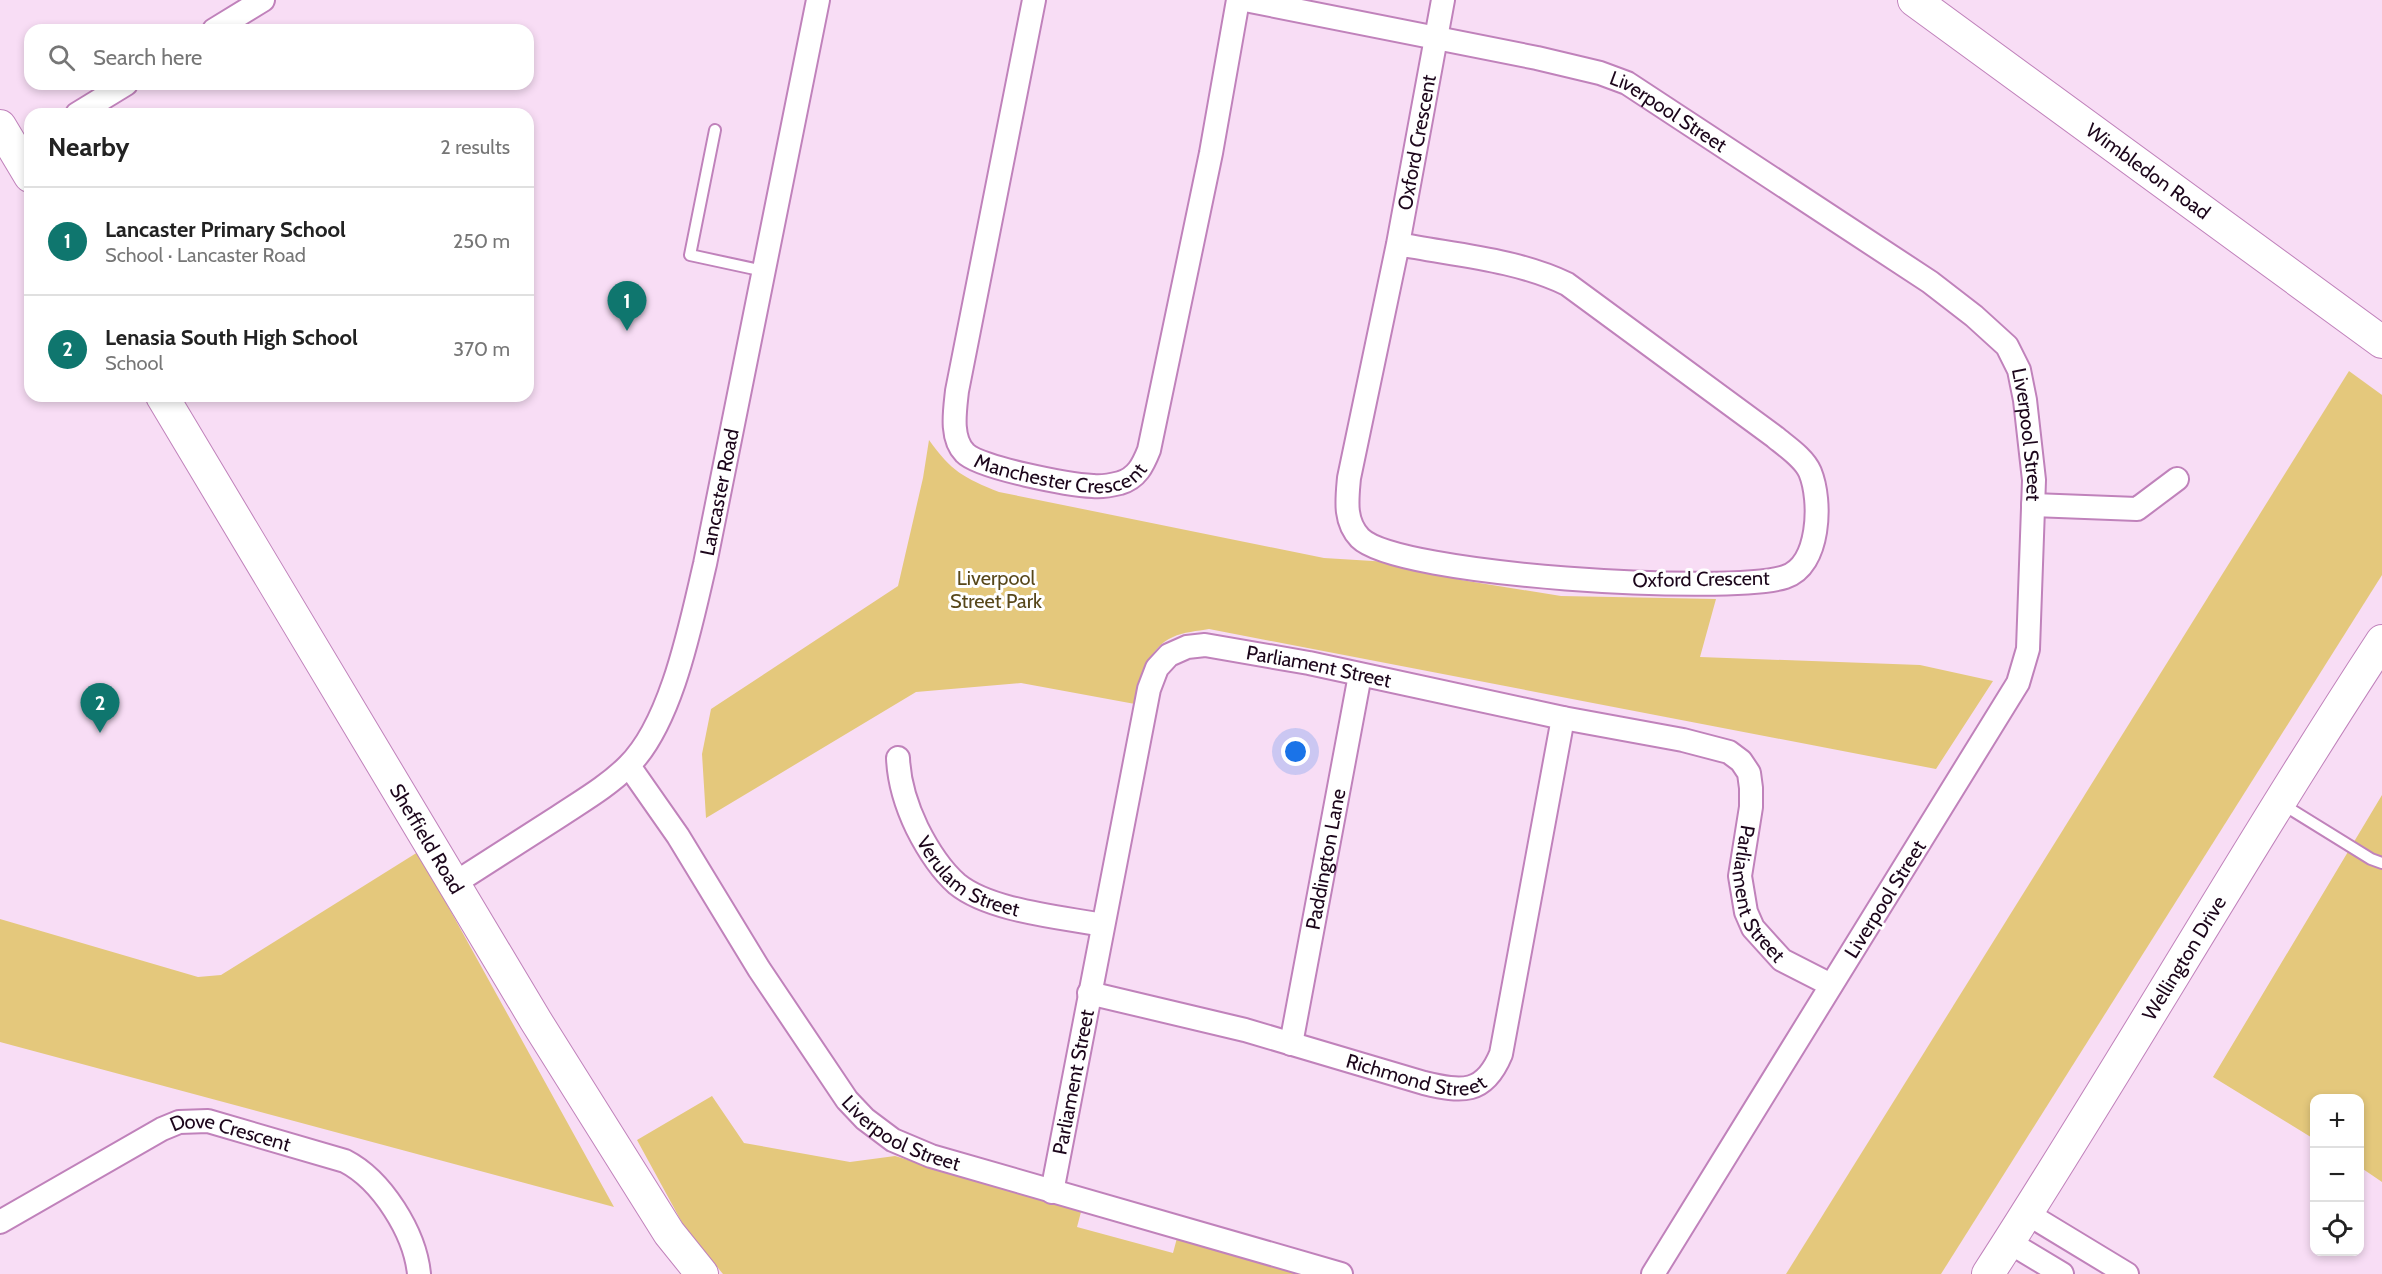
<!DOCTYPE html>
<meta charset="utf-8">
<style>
:root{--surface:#fff;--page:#f2f2f2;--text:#222;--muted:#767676;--line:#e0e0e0;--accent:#0f766e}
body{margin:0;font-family:Cabin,sans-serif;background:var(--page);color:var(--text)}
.controls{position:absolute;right:18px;bottom:18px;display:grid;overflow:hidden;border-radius:12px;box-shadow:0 3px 9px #0003}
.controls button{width:54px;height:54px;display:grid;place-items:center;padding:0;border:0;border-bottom:2px solid var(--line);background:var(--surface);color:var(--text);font:30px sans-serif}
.you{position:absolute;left:1296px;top:752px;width:21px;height:21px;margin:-15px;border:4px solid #fff;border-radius:50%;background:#1a73e8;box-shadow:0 0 0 9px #1a73e833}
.badge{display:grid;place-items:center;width:39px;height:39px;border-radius:50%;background:var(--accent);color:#fff;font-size:20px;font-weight:700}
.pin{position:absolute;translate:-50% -50px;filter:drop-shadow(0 2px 3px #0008)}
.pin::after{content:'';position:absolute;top:32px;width:21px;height:18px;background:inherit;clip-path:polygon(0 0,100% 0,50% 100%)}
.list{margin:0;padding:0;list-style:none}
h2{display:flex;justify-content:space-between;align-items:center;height:78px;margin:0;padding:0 24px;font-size:26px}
h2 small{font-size:20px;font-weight:400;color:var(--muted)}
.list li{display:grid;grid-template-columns:39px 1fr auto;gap:18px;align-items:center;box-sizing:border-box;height:108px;padding:0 24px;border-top:2px solid var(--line)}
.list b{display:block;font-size:22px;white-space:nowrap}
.list p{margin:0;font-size:20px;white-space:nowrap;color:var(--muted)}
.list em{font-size:20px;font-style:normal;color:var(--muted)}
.icon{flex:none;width:33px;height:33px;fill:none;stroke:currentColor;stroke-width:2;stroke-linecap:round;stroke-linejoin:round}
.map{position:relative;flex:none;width:2382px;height:1274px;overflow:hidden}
.search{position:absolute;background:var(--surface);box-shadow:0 3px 9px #0003;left:24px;top:24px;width:510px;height:66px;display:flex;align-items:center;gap:15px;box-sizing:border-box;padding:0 21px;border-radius:18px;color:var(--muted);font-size:22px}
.panel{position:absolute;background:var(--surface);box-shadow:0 3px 9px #0003;left:24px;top:108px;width:510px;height:294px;border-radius:18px}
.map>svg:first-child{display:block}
.green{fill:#e4c87c}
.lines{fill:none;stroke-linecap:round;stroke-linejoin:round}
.lane-casing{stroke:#c082bb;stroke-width:14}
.street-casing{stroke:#c082bb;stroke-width:26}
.secondary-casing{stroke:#c082bb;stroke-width:34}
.lane{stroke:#fff;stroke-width:10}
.street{stroke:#fff;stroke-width:22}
.secondary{stroke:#fff;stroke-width:32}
.labels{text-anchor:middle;stroke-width:6;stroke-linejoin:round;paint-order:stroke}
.street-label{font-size:20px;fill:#1c061b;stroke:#fff}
.park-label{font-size:20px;fill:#57471a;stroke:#fff}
</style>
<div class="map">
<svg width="2382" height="1274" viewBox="0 0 2382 1274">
<rect width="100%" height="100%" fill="#f8ddf5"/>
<g class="green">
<polygon points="2349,371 2382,395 2382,575 1941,1274 1786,1274"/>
<path d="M929 440C951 471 964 478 999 492L1324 558 1389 562 1461 580 1561 596 1716 599 1700 657 1920 665 1993 681 1936 769 1209 629C1198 631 1183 632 1173 637 1147 648 1141 681 1135 704L1021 683 916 692 706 818 702 754 711 709 898 586 923 478Z"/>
<polygon points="2382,795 2382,1182 2360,1167 2360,1098 2314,1098 2314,1139 2213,1077"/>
<polygon points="418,852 614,1207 0,1042 0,919 198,977 221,975"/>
<polygon points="712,1096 744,1143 850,1162 895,1156 1081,1212 1077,1227 1173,1253 1177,1238 1298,1274 723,1274 685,1228 637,1140"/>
</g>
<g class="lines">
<g class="lane-casing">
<g id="lane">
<polyline points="715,130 690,255 764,271"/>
<polyline points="2282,804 2371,859 2382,863"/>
</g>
</g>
<g class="street-casing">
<g id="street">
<path id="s1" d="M1034 0 957 391C955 410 950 438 965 453 979 468 1070 485 1093 486 1102 487 1112 485 1120 483 1137 478 1143 465 1149 450L1211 153 1238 0"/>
<path id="s2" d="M1245 0 1537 58 1600 73 1627 83 1930 282 1974 316 2007 346 2019 370 2025 400 2034 480 2028 649 2018 683 1653 1274"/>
<polyline points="214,30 263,0"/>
<polyline points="77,114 126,84"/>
<path id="s3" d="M1398 244C1454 255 1515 259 1567 284L1775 437C1787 447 1804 458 1810 472 1822 501 1820 566 1785 577 1730 595 1398 576 1360 538 1344 521 1347 500 1349 478L1398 244 1443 0"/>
<polyline points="2033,505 2137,509 2177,479"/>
<path id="s4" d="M898 758C899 784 906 805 917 828 927 848 940 869 957 884 990 911 1061 917 1102 925"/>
<path id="s5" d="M629 766 678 836 759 969 847 1100 865 1119 893 1140 931 1156 1341 1274"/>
<path id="s6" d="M455 883C489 861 524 839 558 817 582 801 608 786 628 766 672 723 691 623 705 564L818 0"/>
<path id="s7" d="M1089 993 1245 1030 1424 1083C1462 1092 1484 1095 1501 1054L1563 718"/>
<path id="s8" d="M1291 1044 1360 675"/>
<path id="s9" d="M1052 1192 1149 689 1157 668 1169 655 1187 647 1205 645 1309 663 1563 718 1683 740 1729 752 1741 761 1749 773 1751 788V807L1740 876 1746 912 1753 928 1782 960 1831 985"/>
<polyline points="2028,1214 2127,1274"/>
<path id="s10" d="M0 1222 162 1129 179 1122 208 1121 345 1161C382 1180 415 1233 419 1274"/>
<polyline points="2009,1242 2062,1274"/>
</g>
</g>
<g class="secondary-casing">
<g id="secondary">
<path id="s11" d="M1914 0 2382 342"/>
<polyline points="0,126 30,176"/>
<path id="s12" d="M162 396 536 1021 669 1233 702 1274"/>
<path id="s13" d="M1988 1274C2123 1065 2246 849 2382 641"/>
</g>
</g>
<use href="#lane" class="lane"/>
<use href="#street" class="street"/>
<use href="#secondary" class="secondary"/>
</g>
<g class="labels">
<g class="street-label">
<text dy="7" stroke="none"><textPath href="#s2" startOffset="441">Liverpool Street</textPath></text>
<text dy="7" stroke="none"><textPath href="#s3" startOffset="1437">Oxford Crescent</textPath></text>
<text dy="7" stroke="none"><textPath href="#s11" startOffset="290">Wimbledon Road</textPath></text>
<text dy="7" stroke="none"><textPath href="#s2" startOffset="946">Liverpool Street</textPath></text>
<text dy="7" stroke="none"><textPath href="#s1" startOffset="564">Manchester Crescent</textPath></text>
<text dy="7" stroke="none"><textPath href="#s6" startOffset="501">Lancaster Road</textPath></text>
<text transform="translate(1701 579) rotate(-1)" y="7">Oxford Crescent</text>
<text dy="7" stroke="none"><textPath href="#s9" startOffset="706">Parliament Street</textPath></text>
<text dy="7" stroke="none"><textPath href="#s12" startOffset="516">Sheffield Road</textPath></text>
<text dy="7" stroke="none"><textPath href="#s8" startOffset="188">Paddington Lane</textPath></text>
<text dy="7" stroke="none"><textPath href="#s4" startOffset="147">Verulam Street</textPath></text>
<text dy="7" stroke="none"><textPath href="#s9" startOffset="1281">Parliament Street</textPath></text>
<text transform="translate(1885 899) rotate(-58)" y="7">Liverpool Street</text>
<text dy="7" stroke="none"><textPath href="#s13" startOffset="372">Wellington Drive</textPath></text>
<text dy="7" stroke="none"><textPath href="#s7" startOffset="338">Richmond Street</textPath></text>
<text dy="7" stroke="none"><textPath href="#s9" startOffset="112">Parliament Street</textPath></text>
<text dy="7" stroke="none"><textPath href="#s5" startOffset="464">Liverpool Street</textPath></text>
<text dy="7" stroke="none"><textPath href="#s10" startOffset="258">Dove Crescent</textPath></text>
</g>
<g class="park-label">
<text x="996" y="585">Liverpool<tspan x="996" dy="23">Street Park</tspan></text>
</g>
</g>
</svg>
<div class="controls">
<button>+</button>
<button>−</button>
<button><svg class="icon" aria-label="locate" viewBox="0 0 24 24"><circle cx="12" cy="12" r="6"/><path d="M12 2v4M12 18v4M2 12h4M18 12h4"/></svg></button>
</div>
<div class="you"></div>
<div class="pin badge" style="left:627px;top:331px">1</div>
<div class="pin badge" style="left:100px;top:733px">2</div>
<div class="search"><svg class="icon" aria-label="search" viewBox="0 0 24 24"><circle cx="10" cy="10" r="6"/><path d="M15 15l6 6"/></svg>Search here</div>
<section class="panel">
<h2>Nearby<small>2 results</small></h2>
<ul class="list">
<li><span class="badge">1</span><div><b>Lancaster Primary School</b><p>School · Lancaster Road</p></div><em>250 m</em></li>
<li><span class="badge">2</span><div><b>Lenasia South High School</b><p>School</p></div><em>370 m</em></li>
</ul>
</section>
</div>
